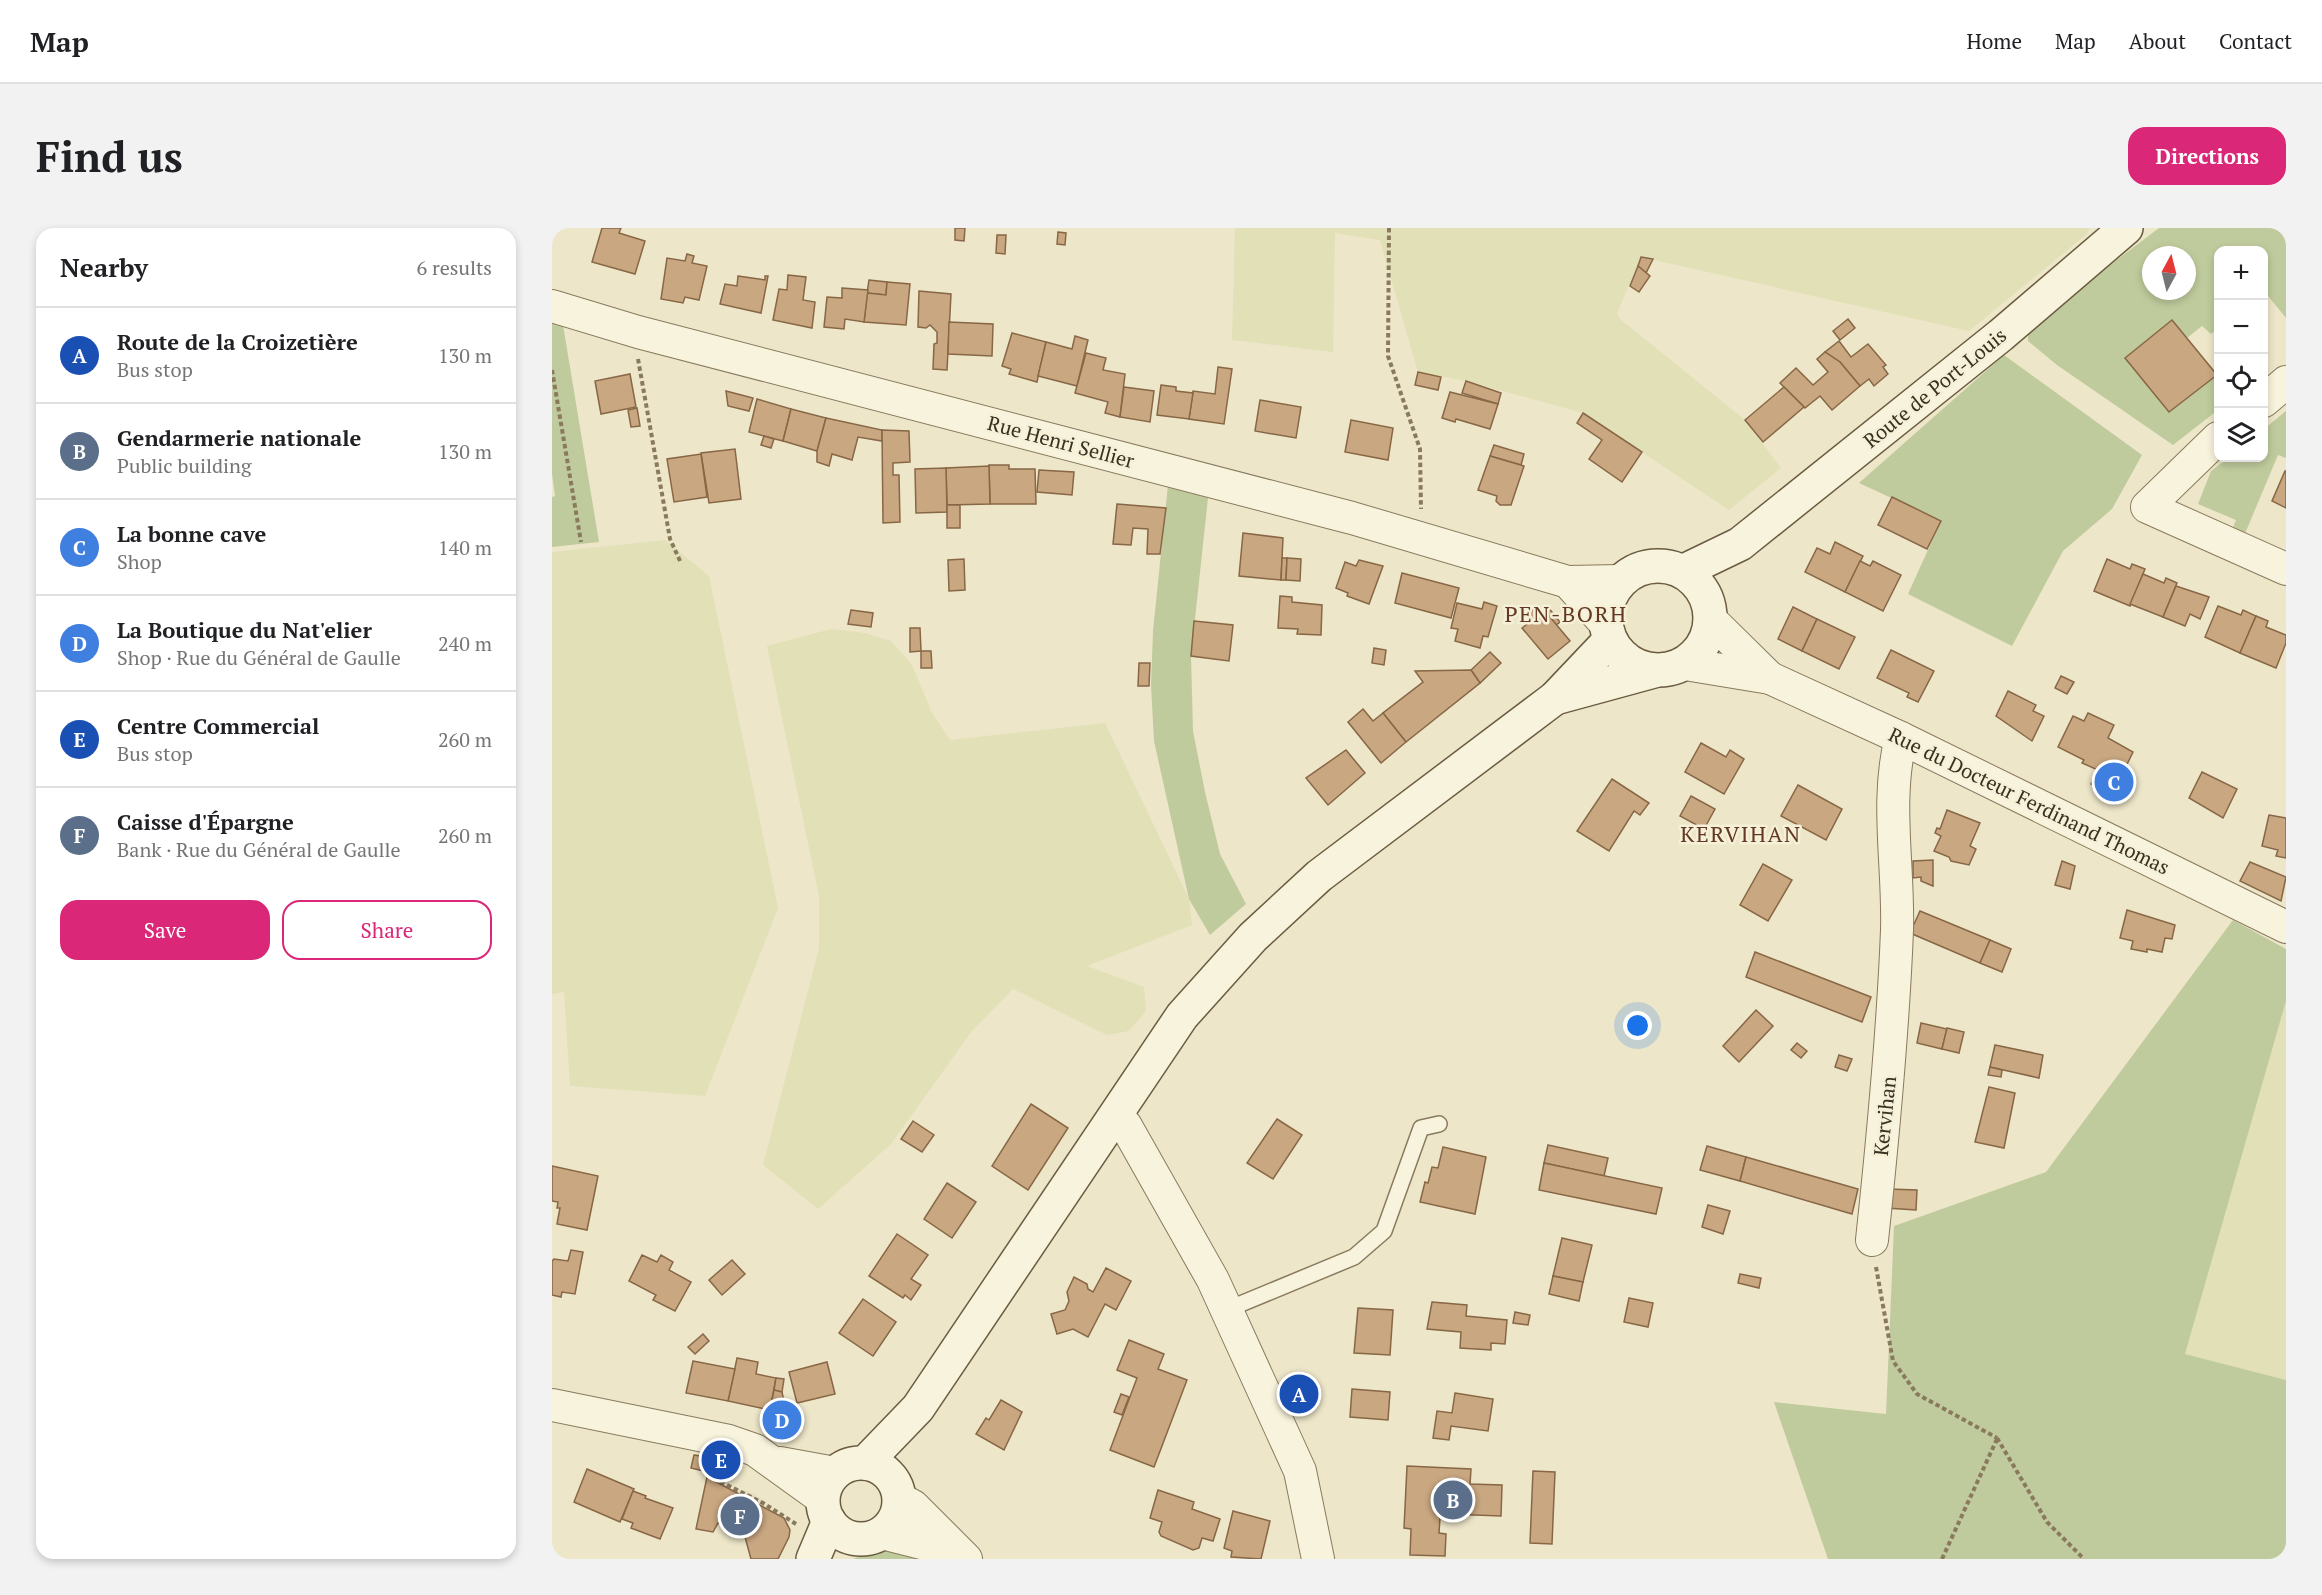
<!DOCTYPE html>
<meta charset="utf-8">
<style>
:root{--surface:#fff;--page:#f2f2f2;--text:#202124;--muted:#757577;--line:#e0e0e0;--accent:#db2777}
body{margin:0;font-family:"PT Serif",serif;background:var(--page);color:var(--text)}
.controls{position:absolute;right:18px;top:18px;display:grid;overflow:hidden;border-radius:12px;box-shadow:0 3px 9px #0003}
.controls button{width:54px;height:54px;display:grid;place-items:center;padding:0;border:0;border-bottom:2px solid var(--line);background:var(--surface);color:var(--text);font:30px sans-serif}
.compass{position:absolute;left:1590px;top:18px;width:54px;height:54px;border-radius:50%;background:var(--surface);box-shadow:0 3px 9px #0003;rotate:7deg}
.you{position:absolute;left:1086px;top:798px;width:21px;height:21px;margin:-15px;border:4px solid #fff;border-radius:50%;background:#1a73e8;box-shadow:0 0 0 9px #1a73e833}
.badge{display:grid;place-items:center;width:39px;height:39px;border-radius:50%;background:var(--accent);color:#fff;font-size:20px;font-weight:700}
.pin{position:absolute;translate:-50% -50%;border:3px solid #fff;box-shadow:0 2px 6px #0006}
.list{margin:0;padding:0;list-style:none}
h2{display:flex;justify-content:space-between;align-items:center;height:78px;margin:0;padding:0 24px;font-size:26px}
h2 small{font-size:20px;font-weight:400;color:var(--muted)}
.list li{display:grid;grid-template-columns:39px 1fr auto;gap:18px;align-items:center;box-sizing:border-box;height:96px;padding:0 24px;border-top:2px solid var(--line)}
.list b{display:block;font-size:22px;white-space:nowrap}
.list p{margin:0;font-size:20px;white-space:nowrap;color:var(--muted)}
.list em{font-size:20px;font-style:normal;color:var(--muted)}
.actions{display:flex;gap:12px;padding:18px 24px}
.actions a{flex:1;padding:14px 0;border:2px solid var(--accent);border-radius:18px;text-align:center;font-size:21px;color:var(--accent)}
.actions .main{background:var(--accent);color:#fff}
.icon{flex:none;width:33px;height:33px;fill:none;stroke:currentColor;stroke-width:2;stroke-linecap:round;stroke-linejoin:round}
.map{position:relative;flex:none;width:1734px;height:1331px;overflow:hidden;border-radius:18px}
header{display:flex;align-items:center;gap:36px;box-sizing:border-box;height:84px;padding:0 30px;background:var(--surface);border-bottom:2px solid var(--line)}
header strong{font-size:28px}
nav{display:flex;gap:33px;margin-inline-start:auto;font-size:21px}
.intro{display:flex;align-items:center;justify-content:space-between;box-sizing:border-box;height:144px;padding:0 36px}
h1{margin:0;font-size:42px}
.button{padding:15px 27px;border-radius:18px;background:var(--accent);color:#fff;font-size:21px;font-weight:700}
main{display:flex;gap:36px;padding:0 36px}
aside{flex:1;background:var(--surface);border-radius:18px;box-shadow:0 3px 9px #0003}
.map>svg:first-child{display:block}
.farmland{fill:#e2e0b7}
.green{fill:#c0cb9d;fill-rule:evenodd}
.building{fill:#c9a781;stroke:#876745;stroke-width:1.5}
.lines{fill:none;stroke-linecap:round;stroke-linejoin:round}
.lane-casing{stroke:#897a5e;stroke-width:18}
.street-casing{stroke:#897a5e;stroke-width:34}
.secondary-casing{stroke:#6b5b41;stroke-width:36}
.path{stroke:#897a5e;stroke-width:4;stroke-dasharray:4.5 3;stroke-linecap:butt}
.lane{stroke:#f8f3dc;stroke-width:15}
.street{stroke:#f8f3dc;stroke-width:32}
.secondary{stroke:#f8f3dc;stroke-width:33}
.labels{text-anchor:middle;stroke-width:5;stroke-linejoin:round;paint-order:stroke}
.street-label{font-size:20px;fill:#3a3021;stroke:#f5f0d8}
.quarter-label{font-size:22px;letter-spacing:1.5px;fill:#643823;stroke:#f5f0d8}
</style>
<header>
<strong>Map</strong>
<nav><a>Home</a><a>Map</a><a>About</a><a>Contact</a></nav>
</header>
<div class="intro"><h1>Find us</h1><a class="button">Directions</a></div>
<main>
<aside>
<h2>Nearby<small>6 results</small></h2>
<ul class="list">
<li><span class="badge" style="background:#1a4fb4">A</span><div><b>Route de la Croizetière</b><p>Bus stop</p></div><em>130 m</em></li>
<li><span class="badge" style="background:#5c6f8a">B</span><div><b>Gendarmerie nationale</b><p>Public building</p></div><em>130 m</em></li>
<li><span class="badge" style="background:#3f7fe0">C</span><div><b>La bonne cave</b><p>Shop</p></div><em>140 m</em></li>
<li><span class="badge" style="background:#3f7fe0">D</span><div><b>La Boutique du Nat'elier</b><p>Shop · Rue du Général de Gaulle</p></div><em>240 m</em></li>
<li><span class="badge" style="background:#1a4fb4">E</span><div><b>Centre Commercial</b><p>Bus stop</p></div><em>260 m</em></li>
<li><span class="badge" style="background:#5c6f8a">F</span><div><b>Caisse d'Épargne</b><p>Bank · Rue du Général de Gaulle</p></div><em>260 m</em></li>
</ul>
<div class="actions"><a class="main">Save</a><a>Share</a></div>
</aside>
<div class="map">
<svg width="1734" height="1331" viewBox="0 0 1734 1331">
<rect width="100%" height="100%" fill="#ede6c9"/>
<g class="farmland">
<polygon points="683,0 1538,0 1535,6 1417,103 1089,29 1065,85 1068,91 1193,192 1229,240 1177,282 1031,185 914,153 866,144 828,12 783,5 781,124 680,112"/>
<polygon points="113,312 157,348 226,680 153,868 18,858 12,764 0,766 0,324"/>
<polygon points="279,401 313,405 339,413 360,437 379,483 398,512 553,495 637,671 640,697 535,738 592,759 594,783 577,803 555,807 461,761 419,804 339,916 266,981 211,937 267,720 267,668 215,418"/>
<polygon points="1734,773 1734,1152 1633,1126"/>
</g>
<g class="green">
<path d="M1607 0H1734V90L1712 63V22H1666V100L1659 106 1650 98 1635 110 1620 92 1573 130 1617 184 1665 147 1666 149V182L1621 217 1505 137 1476 113V99ZM1599 27H1635V63H1599Z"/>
<polygon points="0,94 11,97 47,314 0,319 0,269 3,268 0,246"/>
<polygon points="1452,127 1590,227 1560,281 1511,323 1460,418 1356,366 1389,293 1307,255"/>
<polygon points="1734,183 1734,230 1726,227 1689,315 1677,310 1684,292 1646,276 1659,243 1676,230 1712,230 1712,201"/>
<polygon points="616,257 656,270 639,428 641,503 653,564 668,626 694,676 658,707 637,671 602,513 599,457 601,403"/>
<polygon points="1681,692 1734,721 1734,773 1633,1126 1734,1152 1734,1331 1276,1331 1222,1174 1334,1186 1342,998 1494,944"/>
<polygon points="329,1320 383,1331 301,1331"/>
</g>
<g class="building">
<polygon points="50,0 69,0 67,5 93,13 83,46 40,34"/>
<polygon points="403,0 413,0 412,13 403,12"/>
<polygon points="506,4 514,5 513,17 505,16"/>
<polygon points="445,7 454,7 453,26 444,25"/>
<polygon points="135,26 142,28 140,35 155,38 147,72 133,69 131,75 109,71 115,30 133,33"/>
<polygon points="1089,29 1101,31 1094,45 1086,38"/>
<polygon points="1086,38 1098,48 1087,64 1078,58"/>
<polygon points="236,47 254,49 251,72 263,74 260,100 221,92 227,61 235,62"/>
<polygon points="186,48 213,52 213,48 216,48 209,85 168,76 173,56 185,58"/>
<polygon points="317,52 335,54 334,67 315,65"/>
<polygon points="335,54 358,56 354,97 312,94 315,65 334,67"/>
<polygon points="290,60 316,62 312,94 293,91 292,101 272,99 275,69 290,70"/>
<polygon points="367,63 399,66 395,142 381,141 382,116 385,115 385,104 378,97 374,100 366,99"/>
<polygon points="1296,91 1303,100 1288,112 1281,103"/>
<polygon points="1620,92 1665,147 1617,184 1573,130"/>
<polygon points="397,94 441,96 440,128 396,126"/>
<polygon points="460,105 494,114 485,154 457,146 459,141 450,138"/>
<polygon points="523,108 536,112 525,158 486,148 494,114 520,121"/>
<polygon points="1287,113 1299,129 1316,116 1334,137 1331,139 1336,146 1322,158 1317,151 1308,158 1288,134 1273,124"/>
<polygon points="1273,124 1288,134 1308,158 1280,182 1268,168 1253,180 1228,155 1244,140 1261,157 1276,144 1265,131"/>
<polygon points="534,125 554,130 551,142 573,146 568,189 553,185 556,174 523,165"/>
<polygon points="666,139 680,141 672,196 637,191 641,163 663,166"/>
<polygon points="866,144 889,149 886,162 863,157"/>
<polygon points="78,146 84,179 49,186 43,153"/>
<polygon points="914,153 949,165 946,176 910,165"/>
<polygon points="609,157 624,159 624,163 641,165 637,191 605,187"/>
<polygon points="572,159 602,163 598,194 568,189"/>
<polygon points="1232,159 1252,179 1211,214 1193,192"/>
<polygon points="174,163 201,170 197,183 176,178"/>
<polygon points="898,164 946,176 938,201 904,191 903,194 890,190"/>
<polygon points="205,171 239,181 231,213 197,204"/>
<polygon points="708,172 749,179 744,210 703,203"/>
<polygon points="85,180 88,198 79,199 76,182"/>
<polygon points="239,181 274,190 265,223 231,213"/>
<polygon points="1031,185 1090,224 1070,254 1037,231 1050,212 1025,195"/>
<polygon points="274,190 330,202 330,213 306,209 300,232 280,226 277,238 265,234 265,223"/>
<polygon points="799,192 841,200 836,232 793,224"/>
<polygon points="330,202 357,203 358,234 341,235 341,247 347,247 348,294 331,295"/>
<polygon points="212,208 222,211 219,220 209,217"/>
<polygon points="942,217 972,226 969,237 938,228"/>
<polygon points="183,221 189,271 157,275 149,225"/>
<polygon points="149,226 155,269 122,274 115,231"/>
<polygon points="938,228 972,238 959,277 948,277 944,273 945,268 926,262"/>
<polygon points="437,237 457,237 457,241 483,241 484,276 438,276"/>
<polygon points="437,238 438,276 395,277 394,240"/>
<polygon points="394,240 395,284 364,285 363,241"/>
<polygon points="487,242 522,244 520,267 485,264"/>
<polygon points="1733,243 1734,243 1734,280 1720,273"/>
<polygon points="1340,269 1389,293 1375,321 1326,297"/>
<polygon points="565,276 614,280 608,326 595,326 596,301 581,300 579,317 561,316"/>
<rect x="395" y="277" width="13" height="23"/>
<polygon points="691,305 731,310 729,352 687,348"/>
<polygon points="1283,314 1311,328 1293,364 1253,344 1265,320 1278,326"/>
<polygon points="730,330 735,330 734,352 729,352"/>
<polygon points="735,330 749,331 748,353 734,352"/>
<polygon points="412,331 413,362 397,363 396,332"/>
<polygon points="1555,331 1578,341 1580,336 1593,341 1578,378 1542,363"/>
<polygon points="807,332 831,338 817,376 795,368 796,365 784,360 793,334 804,338"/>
<polygon points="1308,333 1318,338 1321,333 1349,347 1331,383 1293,364"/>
<polygon points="850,345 907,360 899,390 843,375"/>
<polygon points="1591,346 1612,355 1614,350 1625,355 1611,389 1578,376"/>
<polygon points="1624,358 1657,369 1648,391 1638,386 1633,398 1611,389"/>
<polygon points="728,368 740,369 740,374 770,377 769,407 745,406 746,401 726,400"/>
<polygon points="932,374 945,378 936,409 931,408 928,420 903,413 906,401 899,400 905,375 930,381"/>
<polygon points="995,378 1008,394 1004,397 991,381"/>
<polygon points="1666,378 1689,387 1691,382 1704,388 1688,425 1653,409"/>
<polygon points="1241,379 1265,391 1250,423 1226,411"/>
<polygon points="299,382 321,385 319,399 296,396"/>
<polygon points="981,382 989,386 993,383 1018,413 996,431 970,400 979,393 975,387"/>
<polygon points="1704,388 1716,393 1714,399 1734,407 1734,415 1724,440 1688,425"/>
<polygon points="1265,391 1303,409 1287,441 1250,423"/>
<polygon points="642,393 681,397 677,433 639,428"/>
<polygon points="358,400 368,400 369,423 358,424"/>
<polygon points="822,420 834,422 832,437 820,435"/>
<polygon points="1339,422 1382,443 1366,474 1355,469 1357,465 1325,450"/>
<polygon points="369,423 379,423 380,440 369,440"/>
<polygon points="938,424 949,435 928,455 919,442"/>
<polygon points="587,435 598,435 597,458 586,458"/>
<polygon points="919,442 928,455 854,514 831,485 871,454 863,443"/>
<polygon points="1509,448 1522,454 1515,466 1503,460"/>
<polygon points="1456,463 1484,477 1481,483 1492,488 1480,513 1444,488"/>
<polygon points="811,481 821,493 831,485 854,514 829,535 796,494"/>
<polygon points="1536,485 1562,497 1556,510 1581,524 1560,567 1539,556 1546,542 1530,535 1532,532 1506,519 1521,488 1532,493"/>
<polygon points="1149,515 1174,529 1178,522 1192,531 1172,566 1133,544"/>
<polygon points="794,522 813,545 776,577 754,550"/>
<polygon points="1650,544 1685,561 1671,590 1637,570"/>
<polygon points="1060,551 1097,575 1088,587 1082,583 1057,623 1025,603"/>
<polygon points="1246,557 1290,581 1274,612 1229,588"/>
<polygon points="1139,568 1163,581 1152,601 1128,588"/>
<polygon points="1395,582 1428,595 1418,618 1424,621 1417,637 1399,633 1397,629 1382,623 1389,608 1383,605 1385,600 1388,601"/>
<polygon points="1717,587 1734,590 1734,630 1724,628 1726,622 1710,618"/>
<polygon points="1381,632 1381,658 1369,653 1369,649 1361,650 1361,633"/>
<polygon points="1510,633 1523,638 1518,661 1503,657"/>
<polygon points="1698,634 1734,649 1729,673 1688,653"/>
<polygon points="1211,636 1240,652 1216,693 1188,677"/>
<polygon points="1575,682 1623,697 1620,711 1613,710 1610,724 1595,721 1595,724 1579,721 1581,713 1568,710"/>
<polygon points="1368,683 1438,712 1428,735 1358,705"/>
<polygon points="1438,712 1459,721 1450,744 1428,735"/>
<polygon points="1203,724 1319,769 1310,794 1194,749"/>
<polygon points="1204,782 1221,798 1187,834 1171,818"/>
<polygon points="1369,795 1395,801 1390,821 1365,815"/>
<polygon points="1395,800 1412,804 1407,825 1390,821"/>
<polygon points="1245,815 1255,823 1249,830 1239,822"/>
<polygon points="1443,817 1491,827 1487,850 1438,839"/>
<polygon points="1287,827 1300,831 1295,843 1283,839"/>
<polygon points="1438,839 1450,842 1449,849 1436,847"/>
<polygon points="1437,859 1463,865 1452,920 1423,914"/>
<polygon points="479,876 516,900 476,962 440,938"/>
<polygon points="725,891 750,907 721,951 695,935"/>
<polygon points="361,893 382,907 370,924 349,911"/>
<polygon points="996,917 1056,930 1052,948 992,935"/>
<polygon points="1155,918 1194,929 1188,953 1148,942"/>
<polygon points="891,919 934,929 923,986 868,974 873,954 876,955 880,939 886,940"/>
<polygon points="1194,929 1306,961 1300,986 1188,953"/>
<polygon points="992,935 1110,960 1104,986 987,962"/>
<polygon points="0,938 46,948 35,1002 5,996 8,980 5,980 6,974 0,973"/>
<polygon points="395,955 424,974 400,1010 372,991"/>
<polygon points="1336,961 1365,962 1364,982 1334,980"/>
<polygon points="1156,977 1178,983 1171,1006 1150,999"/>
<polygon points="345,1006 376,1027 359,1051 369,1057 359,1072 353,1067 351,1070 317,1048"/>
<polygon points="1010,1010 1040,1017 1031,1054 1001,1048"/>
<polygon points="19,1022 31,1024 23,1066 10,1064 9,1069 0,1067 0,1033 2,1031 16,1033"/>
<polygon points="90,1027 105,1034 109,1027 121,1034 117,1042 139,1054 123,1083 101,1072 104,1067 77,1053"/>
<polygon points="180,1032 193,1046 170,1067 157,1052"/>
<polygon points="554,1040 579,1053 564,1082 553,1076 536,1109 521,1101 505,1106 499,1086 513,1082 517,1073 515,1064 522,1049 535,1056 536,1061 541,1064"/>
<polygon points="1188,1046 1209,1050 1207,1060 1186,1055"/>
<polygon points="1001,1048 1031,1054 1027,1073 997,1066"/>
<polygon points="1077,1070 1101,1075 1096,1099 1072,1094"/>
<polygon points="311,1071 344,1094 321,1128 287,1105"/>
<polygon points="880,1074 915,1077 914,1088 955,1092 953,1116 939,1115 939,1122 908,1120 909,1104 875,1101"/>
<polygon points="806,1080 841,1082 838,1127 802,1125"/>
<polygon points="963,1084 978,1087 976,1097 961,1095"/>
<polygon points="151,1106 157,1113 143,1126 136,1119"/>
<polygon points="577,1112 612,1126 606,1141 635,1152 602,1239 558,1222 585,1150 565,1142"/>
<polygon points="185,1130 206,1134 204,1146 224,1150 218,1182 176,1173"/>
<polygon points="141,1133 183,1141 176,1173 134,1165"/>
<polygon points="275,1134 283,1166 245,1175 237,1144"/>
<polygon points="224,1150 232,1151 230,1164 222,1162"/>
<polygon points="800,1161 838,1164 836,1192 798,1189"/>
<polygon points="222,1162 230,1164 233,1178 218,1182"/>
<polygon points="903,1165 941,1171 936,1203 899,1198 897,1212 881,1210 885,1183 900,1185"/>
<polygon points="569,1166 577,1169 570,1187 562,1184"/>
<polygon points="449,1172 470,1184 452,1222 424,1206 434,1190 437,1192"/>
<polygon points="142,1227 155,1229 152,1243 139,1240"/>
<polygon points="855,1238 919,1241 918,1256 950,1257 949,1288 895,1286 895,1290 888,1290 887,1305 894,1306 893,1328 858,1327 859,1301 852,1300"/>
<polygon points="35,1241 82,1261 68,1294 22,1274"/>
<polygon points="981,1243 1003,1244 1000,1316 978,1315"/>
<polygon points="155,1249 232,1290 238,1302 237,1309 226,1331 199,1331 193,1309 166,1295 161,1304 144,1301"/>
<polygon points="606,1262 642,1274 640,1281 668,1291 661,1313 650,1310 647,1320 641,1322 609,1308 607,1304 610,1294 598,1290"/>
<polygon points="81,1263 94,1268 93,1270 121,1280 108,1311 79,1300 81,1295 70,1291"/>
<polygon points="681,1283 718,1293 709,1331 679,1329 680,1323 672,1320"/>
</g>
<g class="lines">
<g class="lane-casing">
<polyline id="lane" points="674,1082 802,1029 832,1003 869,900 887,896"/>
</g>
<g class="street-casing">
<g id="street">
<polyline points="0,78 86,104 800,290 1016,354 1068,353"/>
<polyline points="1712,173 1734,154"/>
<polyline points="1666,210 1595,279 1734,341"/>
<polyline points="1016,354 1053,395"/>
<polyline points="1159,392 1218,450"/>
<polyline points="1133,436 1218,450 1349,510 1734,699"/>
<polyline points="564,886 574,898 661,1052 748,1243 766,1331"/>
<path d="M1320 1012C1331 909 1341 806 1345 702 1347 639 1333 572 1349 510"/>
<polyline points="0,1177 177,1213 203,1222 271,1271"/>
<polyline points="228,1235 283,1245"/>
<polyline points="348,1271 361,1278 414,1331"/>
<polyline points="330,1305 405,1324"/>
</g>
</g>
<g class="secondary-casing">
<g id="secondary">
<circle cx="1106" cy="390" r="52"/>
<polyline points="1132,343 1188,316 1449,107 1574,0"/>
<polyline points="1003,470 1102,443"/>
<polyline points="313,1235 366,1180 630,788 701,709 767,648 1003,470 1058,412"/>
<circle cx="309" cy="1273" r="38"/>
<polyline points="261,1331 277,1293"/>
</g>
</g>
<g class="path">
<polyline points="837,0 836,128 868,221 869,281"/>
<polyline points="86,131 118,311 129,335"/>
<polyline points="0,142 29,314"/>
<polyline points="1324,1039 1341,1133 1365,1166 1445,1210"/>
<polyline points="1445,1210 1495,1294 1532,1331"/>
<polyline points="158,1237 159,1249 211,1275 244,1296"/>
<polyline points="1390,1331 1445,1211"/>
</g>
<use href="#lane" class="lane"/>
<use href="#street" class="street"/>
<use href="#secondary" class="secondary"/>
</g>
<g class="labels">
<g class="street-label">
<text transform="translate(1383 160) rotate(-39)" y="7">Route de Port-Louis</text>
<text transform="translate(509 214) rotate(15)" y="7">Rue Henri Sellier</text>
<text transform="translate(1477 573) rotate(26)" y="7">Rue du Docteur Ferdinand Thomas</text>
<text transform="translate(1333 888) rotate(-84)" y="7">Kervihan</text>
</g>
<g class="quarter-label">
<text x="1014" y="394">PEN-BORH</text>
<text x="1189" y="614">KERVIHAN</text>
</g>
</g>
</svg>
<div class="controls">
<button>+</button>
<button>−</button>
<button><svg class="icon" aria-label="locate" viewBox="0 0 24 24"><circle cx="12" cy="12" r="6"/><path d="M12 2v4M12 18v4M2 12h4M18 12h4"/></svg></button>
<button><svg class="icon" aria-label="layers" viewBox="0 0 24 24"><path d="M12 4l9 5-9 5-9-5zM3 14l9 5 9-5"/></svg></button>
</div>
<svg class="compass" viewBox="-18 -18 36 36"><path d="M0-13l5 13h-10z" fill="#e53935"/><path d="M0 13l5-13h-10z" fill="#757577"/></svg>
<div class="you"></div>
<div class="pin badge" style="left:747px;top:1166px;background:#1a4fb4">A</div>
<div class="pin badge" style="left:901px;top:1272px;background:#5c6f8a">B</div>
<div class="pin badge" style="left:1562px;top:554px;background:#3f7fe0">C</div>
<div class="pin badge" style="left:230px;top:1192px;background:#3f7fe0">D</div>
<div class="pin badge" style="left:169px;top:1232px;background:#1a4fb4">E</div>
<div class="pin badge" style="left:188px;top:1288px;background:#5c6f8a">F</div>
</div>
</main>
